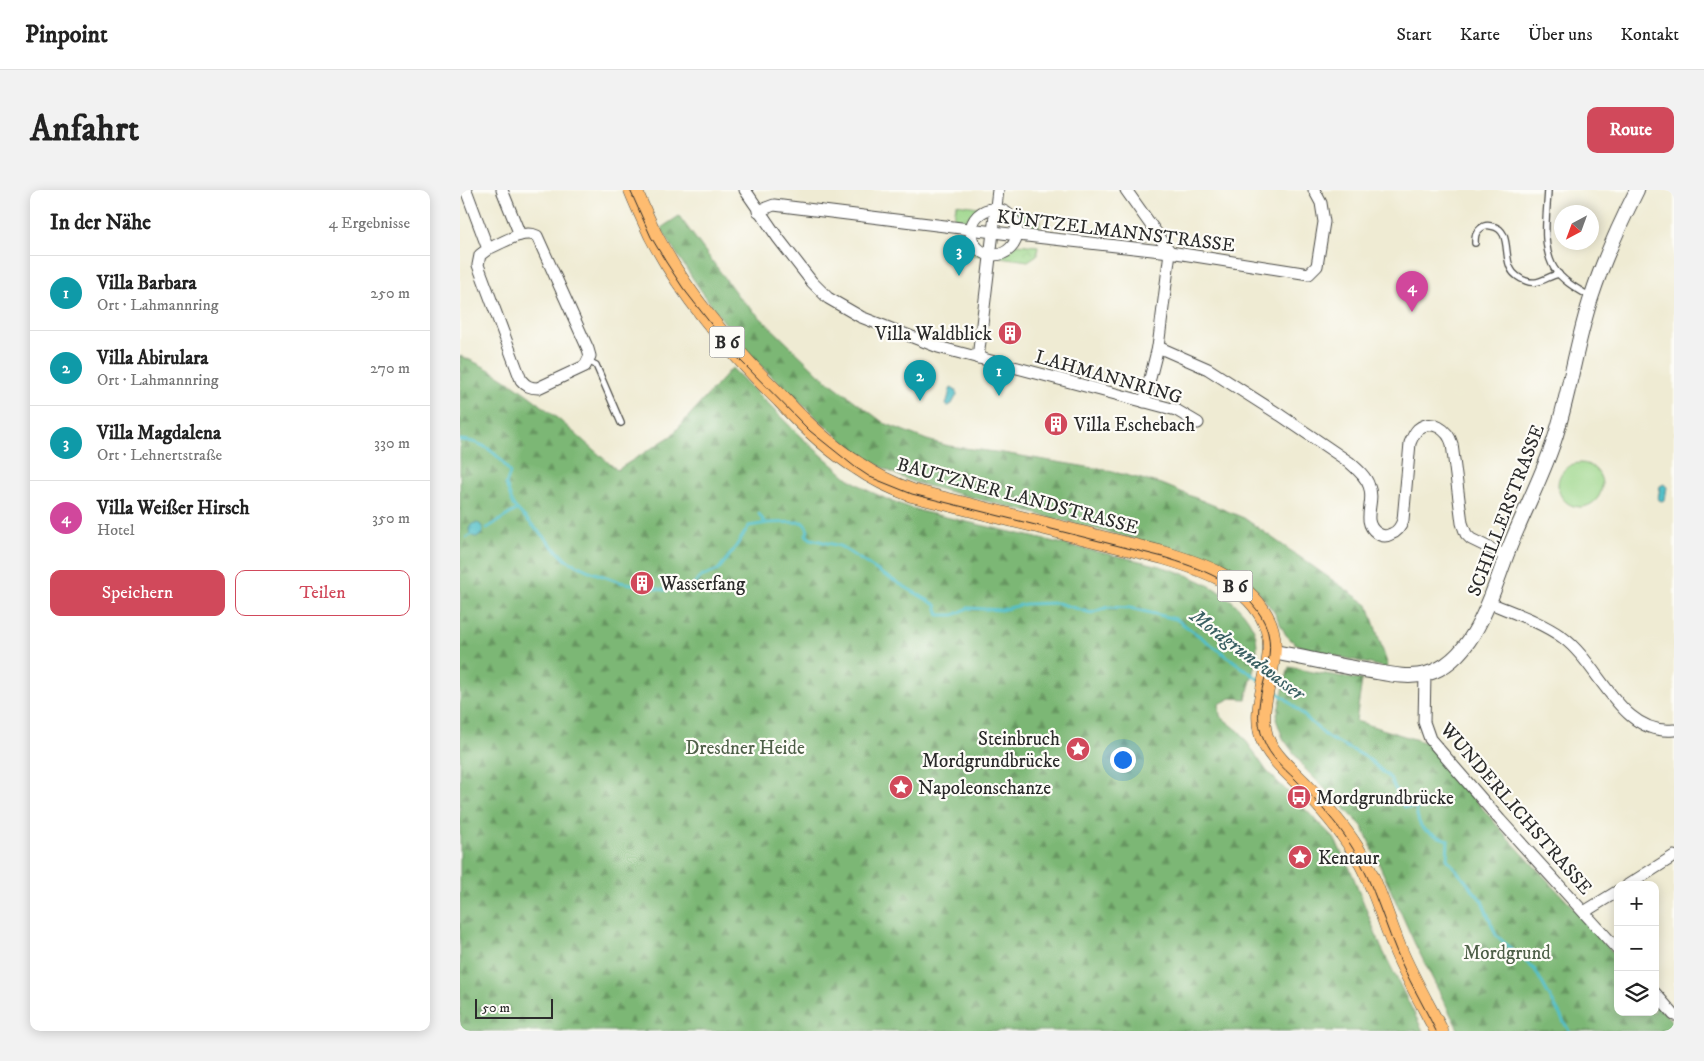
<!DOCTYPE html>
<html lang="de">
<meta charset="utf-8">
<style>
:root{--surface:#fff;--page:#f2f2f2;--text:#222;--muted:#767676;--line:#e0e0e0;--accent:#d1495b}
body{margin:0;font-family:"IM FELL DW Pica",serif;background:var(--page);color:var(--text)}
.controls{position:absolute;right:15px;bottom:15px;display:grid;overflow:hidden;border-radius:10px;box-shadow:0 2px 12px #0003}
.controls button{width:45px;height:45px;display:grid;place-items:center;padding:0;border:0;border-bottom:1px solid var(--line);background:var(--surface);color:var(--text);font:25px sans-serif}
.compass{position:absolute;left:1094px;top:15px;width:45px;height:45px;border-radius:50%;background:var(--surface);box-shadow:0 2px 12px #0003;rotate:221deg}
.scale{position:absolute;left:15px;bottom:12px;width:78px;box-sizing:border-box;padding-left:5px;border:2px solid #2b2b2b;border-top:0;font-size:14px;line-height:18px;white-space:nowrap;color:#2b2b2b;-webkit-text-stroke:4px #fdfcf7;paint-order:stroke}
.you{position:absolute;left:662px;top:569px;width:18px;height:18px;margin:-12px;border:4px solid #fff;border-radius:50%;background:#1a73e8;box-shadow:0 0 0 8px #1a73e833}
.badge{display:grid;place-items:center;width:32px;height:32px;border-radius:50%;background:var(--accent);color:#fff;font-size:16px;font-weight:700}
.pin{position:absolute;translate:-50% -41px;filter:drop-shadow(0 1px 2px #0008)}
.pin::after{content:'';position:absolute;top:26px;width:18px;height:15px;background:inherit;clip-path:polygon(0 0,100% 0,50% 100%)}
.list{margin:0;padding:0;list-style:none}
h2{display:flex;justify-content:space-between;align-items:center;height:65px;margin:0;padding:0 20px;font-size:21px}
h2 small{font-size:16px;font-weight:400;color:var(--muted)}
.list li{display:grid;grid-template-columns:32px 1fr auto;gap:15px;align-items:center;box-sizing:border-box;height:75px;padding:0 20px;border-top:1px solid var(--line)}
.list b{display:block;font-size:19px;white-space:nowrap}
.list p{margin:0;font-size:16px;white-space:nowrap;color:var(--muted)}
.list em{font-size:16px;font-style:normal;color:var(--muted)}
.actions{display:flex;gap:10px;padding:15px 20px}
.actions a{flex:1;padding:11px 0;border:1px solid var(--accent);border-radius:10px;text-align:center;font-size:18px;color:var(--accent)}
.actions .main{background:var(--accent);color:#fff}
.icon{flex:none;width:28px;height:28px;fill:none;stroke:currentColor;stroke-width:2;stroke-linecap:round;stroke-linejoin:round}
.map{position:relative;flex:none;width:1214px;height:841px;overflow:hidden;border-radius:10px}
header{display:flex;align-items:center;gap:30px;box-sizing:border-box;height:70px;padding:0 25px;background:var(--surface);border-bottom:1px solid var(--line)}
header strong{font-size:24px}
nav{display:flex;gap:28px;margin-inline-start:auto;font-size:18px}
.intro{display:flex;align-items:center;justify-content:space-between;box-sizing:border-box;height:120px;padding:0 30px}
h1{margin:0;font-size:35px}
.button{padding:12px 22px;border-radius:10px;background:var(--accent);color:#fff;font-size:18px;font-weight:700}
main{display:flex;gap:30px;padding:0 30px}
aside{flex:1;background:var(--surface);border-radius:10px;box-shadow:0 2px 12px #0003}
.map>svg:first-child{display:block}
.grass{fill:#9bd689;stroke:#63805a}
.forest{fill:url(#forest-firs);stroke:#547150}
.park{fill:url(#park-crowns);stroke:#63805a}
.water{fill:url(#water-ripples);stroke:#3e757a}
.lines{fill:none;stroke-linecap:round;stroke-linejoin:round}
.stream{stroke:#52bfc8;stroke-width:3}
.service-casing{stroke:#484844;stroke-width:8}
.minor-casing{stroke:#484844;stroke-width:13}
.tertiary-casing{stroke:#484844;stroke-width:16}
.primary-casing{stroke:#484844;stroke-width:19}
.service{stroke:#fff;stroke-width:5.5}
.minor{stroke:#fff;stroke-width:11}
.tertiary{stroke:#fff;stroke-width:14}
.primary{stroke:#febc70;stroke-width:18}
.tram{stroke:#2b2b2b;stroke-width:1}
.labels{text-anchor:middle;stroke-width:4.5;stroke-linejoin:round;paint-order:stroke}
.shield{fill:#fdfcf7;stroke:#6a6a68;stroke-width:1}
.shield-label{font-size:18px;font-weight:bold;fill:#2b2b2b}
.street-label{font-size:19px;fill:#2b2b2b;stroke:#fdfcf7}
.poi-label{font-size:19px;fill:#2b2b2b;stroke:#fdfcf7;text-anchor:start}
.park-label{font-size:19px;fill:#4d5e47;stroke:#fdfcf7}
.water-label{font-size:20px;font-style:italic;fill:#395f62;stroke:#fdfcf7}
</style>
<header>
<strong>Pinpoint</strong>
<nav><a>Start</a><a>Karte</a><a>Über uns</a><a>Kontakt</a></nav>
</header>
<div class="intro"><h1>Anfahrt</h1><a class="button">Route</a></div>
<main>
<aside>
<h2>In der Nähe<small>4 Ergebnisse</small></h2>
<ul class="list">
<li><span class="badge" style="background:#0f9aa8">1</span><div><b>Villa Barbara</b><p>Ort · Lahmannring</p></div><em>250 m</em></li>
<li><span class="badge" style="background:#0f9aa8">2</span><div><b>Villa Abirulara</b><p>Ort · Lahmannring</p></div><em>270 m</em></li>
<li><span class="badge" style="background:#0f9aa8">3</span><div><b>Villa Magdalena</b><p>Ort · Lehnertstraße</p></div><em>330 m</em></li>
<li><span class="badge" style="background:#d1479c">4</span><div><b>Villa Weißer Hirsch</b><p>Hotel</p></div><em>350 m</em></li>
</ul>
<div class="actions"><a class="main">Speichern</a><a>Teilen</a></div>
</aside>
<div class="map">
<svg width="1214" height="841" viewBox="0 0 1214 841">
<defs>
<pattern id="forest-firs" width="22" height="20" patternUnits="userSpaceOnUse" patternTransform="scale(1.25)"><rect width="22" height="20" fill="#7cb775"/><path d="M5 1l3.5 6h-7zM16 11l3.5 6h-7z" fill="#669560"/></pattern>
<pattern id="park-crowns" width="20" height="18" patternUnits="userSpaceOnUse" patternTransform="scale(1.25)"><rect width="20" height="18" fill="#9bd689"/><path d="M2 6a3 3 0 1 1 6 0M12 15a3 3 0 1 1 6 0" fill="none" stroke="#86b876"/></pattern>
<pattern id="water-ripples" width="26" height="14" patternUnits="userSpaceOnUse" patternTransform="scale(1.25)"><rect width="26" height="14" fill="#52bfc8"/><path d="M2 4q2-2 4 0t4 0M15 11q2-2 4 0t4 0" fill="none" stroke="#449ba3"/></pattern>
</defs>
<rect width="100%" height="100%" fill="#fdfcf7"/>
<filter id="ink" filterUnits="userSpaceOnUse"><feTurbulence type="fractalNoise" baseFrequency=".02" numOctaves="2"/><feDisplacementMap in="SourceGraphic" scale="10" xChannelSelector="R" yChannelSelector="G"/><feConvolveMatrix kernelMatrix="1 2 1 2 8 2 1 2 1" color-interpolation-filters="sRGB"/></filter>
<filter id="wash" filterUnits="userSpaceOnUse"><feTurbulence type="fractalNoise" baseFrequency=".0096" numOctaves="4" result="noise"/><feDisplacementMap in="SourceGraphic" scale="20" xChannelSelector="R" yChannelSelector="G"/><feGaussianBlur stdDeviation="1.12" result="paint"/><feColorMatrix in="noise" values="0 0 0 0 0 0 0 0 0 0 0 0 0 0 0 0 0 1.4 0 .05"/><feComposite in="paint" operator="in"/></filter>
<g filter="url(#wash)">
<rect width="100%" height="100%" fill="#efebd3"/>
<circle class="grass" cx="1120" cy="295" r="22"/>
<g class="forest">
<path d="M219 26 278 106 360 185 424 233 467 250 489 256 543 263 645 280 702 294 784 328 908 415 927 473V478L851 460 834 453 826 445 814 422 796 399 768 380 737 365 456 293C407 274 382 251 344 216 323 197 302 179 284 157 253 120 226 80 201 38Z"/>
<path d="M0 166C57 187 111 241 157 280L211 246 272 178 341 247 388 288 407 300 433 312 464 322C520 335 577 348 634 361 669 369 708 375 740 391 761 401 783 416 793 438 803 459 791 487 786 509L771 508 759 514 760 526 780 542 806 580 874 648 891 681 921 757 963 841H0Z"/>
<polygon points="829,477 853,482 902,490 896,531 967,553 1047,647 1119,724 1158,769 1158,822 1195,822 1195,812 1214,834 1214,841 999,841 954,752 902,636 846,580 823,548 816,529"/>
</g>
<g class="park">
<polygon points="496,14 526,18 520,21 512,31 494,29"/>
<polygon points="548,19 580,24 579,40 560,38 558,32"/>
<polygon points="492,46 510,48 515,58 521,64 521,66 489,62"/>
<polygon points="556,54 578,56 577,65 568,71 540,67 552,59"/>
</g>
<g class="water">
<polygon points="491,197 495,199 497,205 492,214 488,216 486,215"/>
<polygon points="1204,294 1207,297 1205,310 1201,311 1198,309 1200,296"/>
<circle cx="16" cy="340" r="7"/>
</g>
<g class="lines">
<g class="stream">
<path d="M0 250C22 251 39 264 50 283L46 294 53 315 106 370 129 381 160 392 204 400 231 398 241 387 258 380 273 361 289 336 308 333 342 332 346 336 348 341 346 345 351 349 380 356 421 383 476 415 479 425H494L508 418 541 420 565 414 598 413 631 423 648 417 670 418 716 429 801 491"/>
<polyline points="299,324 305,333"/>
<polyline points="27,338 56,320"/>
<polyline points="7,347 11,345"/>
<path d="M812 499 825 508 867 547 906 567 930 588 944 617H956C958 642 966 642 988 650L987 669 1022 711 1036 745 1075 780 1109 841"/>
</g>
</g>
</g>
<g filter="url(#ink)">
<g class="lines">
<g class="service-casing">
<g id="service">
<path d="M1088 0C1087 24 1081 56 1094 78 1102 91 1119 100 1131 107"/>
<path d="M1015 53C1015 47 1015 43 1020 39 1023 36 1027 35 1031 36 1052 39 1043 65 1051 79 1053 84 1060 89 1066 91 1079 96 1087 86 1099 84"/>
<polyline points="128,171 136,175 161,233"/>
</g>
</g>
<g class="minor-casing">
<g id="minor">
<path d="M6 0 28 59 20 65 18 75 61 190C66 196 70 198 78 198L125 176 130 166 128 159 77 46C63 39 42 53 28 59"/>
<polyline points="42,0 60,45"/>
<polyline points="285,0 318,48 352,92 368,108 401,127 478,157 716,220 738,233"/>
<polyline points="666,0 710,62 698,157 684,212"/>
<circle cx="534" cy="42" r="23"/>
<polyline points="298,21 314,15 558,45 710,62 849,84 857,76 864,32 861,13 854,0"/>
<path d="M698 157 748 179 820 225 889 272C896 278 906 286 909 296 916 312 900 331 917 343 921 346 926 347 931 344 938 342 941 336 943 330L950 253C952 248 954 243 958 239 972 228 988 240 992 254L1002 333 1006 344 1011 349 1046 366"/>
<polyline points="518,168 538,0"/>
<path d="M1030 413C1054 423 1081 432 1102 447 1140 474 1160 546 1214 540"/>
<polyline points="965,484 964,532 970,549 1040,630 1158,760"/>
<polyline points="1168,695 1214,666"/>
<polyline points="1124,722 1158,701"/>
<polyline points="1195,803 1214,825"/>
</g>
</g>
<g class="tertiary-casing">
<path id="tertiary" d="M813 462C848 468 882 477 917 482 933 485 950 488 966 484 1017 470 1033 398 1050 356 1064 321 1082 287 1094 251 1110 203 1116 152 1132 105 1144 68 1160 34 1177 0"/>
</g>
<g class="primary-casing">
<path id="primary" d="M173 0C179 15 186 30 193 45 224 105 273 162 321 209 344 234 369 258 398 276 415 288 433 296 452 303L703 365C740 376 784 390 804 426 828 468 788 510 806 552 814 568 830 582 843 595 862 615 880 635 895 659 915 690 924 726 938 760 950 788 965 814 979 841"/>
</g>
<use href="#service" class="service"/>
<use href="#minor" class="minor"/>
<use href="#tertiary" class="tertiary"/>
<use href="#primary" class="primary"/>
<path class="tram" d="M170 0 191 47 206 72 223 98 275 165 350 241 395 277 410 287 452 304 703 367C739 378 780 392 801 426 827 469 784 507 804 551 810 566 823 578 835 589 852 607 870 625 885 646 909 681 920 721 936 760 947 788 963 814 976 841"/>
</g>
</g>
<defs>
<g id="building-disc" transform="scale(1.25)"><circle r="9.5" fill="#d1495b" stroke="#fdfcf7"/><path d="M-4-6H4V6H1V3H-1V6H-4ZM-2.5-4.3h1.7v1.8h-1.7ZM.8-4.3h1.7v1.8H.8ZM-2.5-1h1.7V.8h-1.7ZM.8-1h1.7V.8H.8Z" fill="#fff"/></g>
<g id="sight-disc" transform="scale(1.25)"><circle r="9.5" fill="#d1495b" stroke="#fdfcf7"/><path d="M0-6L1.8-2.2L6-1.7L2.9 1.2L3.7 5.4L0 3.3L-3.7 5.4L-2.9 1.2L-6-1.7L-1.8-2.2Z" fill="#fff"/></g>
<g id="bus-disc" transform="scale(1.25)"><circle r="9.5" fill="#d1495b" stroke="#fdfcf7"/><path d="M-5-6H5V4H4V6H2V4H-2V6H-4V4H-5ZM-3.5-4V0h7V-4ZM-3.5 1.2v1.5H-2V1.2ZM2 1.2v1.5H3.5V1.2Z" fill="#fff"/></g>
</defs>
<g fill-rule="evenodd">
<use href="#building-disc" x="550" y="143"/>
<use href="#building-disc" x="596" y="234"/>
<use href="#building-disc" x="182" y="393"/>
<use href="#sight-disc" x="618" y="559"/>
<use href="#sight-disc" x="441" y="597"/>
<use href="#bus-disc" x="839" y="607"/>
<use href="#sight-disc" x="840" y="667"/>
</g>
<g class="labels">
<g class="shield">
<rect x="249.5" y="136.5" width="35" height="31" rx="4"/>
<rect x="757.5" y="380.5" width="35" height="31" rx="4"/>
</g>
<g class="shield-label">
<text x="267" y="158">B 6</text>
<text x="775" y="402">B 6</text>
</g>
<g class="street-label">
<text transform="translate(656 40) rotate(7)" y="7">KÜNTZELMANNSTRASSE</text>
<text transform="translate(649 186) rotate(16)" y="7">LAHMANNRING</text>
<text transform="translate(558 305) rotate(15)" y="7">BAUTZNER LANDSTRASSE</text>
<text transform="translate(1045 320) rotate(-69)" y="7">SCHILLERSTRASSE</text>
<text transform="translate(1057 618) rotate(49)" y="7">WUNDERLICHSTRASSE</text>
</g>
<g class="poi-label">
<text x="532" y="150" text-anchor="end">Villa Waldblick</text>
<text x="614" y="241">Villa Eschebach</text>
<text x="200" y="400">Wasserfang</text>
<text x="600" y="555" text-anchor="end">Steinbruch<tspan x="600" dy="22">Mordgrundbrücke</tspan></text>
<text x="458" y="604">Napoleonschanze</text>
<text x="856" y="614">Mordgrundbrücke</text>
<text x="858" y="674">Kentaur</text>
</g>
<g class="park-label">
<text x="285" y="564">Dresdner Heide</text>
<text x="1047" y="769">Mordgrund</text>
</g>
<g class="water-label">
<text transform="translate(788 464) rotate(37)" y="7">Mordgrundwasser</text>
</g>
</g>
</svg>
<div class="controls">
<button>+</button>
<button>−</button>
<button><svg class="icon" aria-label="layers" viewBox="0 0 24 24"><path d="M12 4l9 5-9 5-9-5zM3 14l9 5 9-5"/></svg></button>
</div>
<svg class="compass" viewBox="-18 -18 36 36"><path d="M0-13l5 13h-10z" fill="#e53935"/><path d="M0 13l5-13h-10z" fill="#767676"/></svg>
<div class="scale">50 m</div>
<div class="you"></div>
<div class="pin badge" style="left:539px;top:206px;background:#0f9aa8">1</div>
<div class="pin badge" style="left:460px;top:211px;background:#0f9aa8">2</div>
<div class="pin badge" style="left:499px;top:86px;background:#0f9aa8">3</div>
<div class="pin badge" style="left:952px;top:122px;background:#d1479c">4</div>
</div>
</main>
